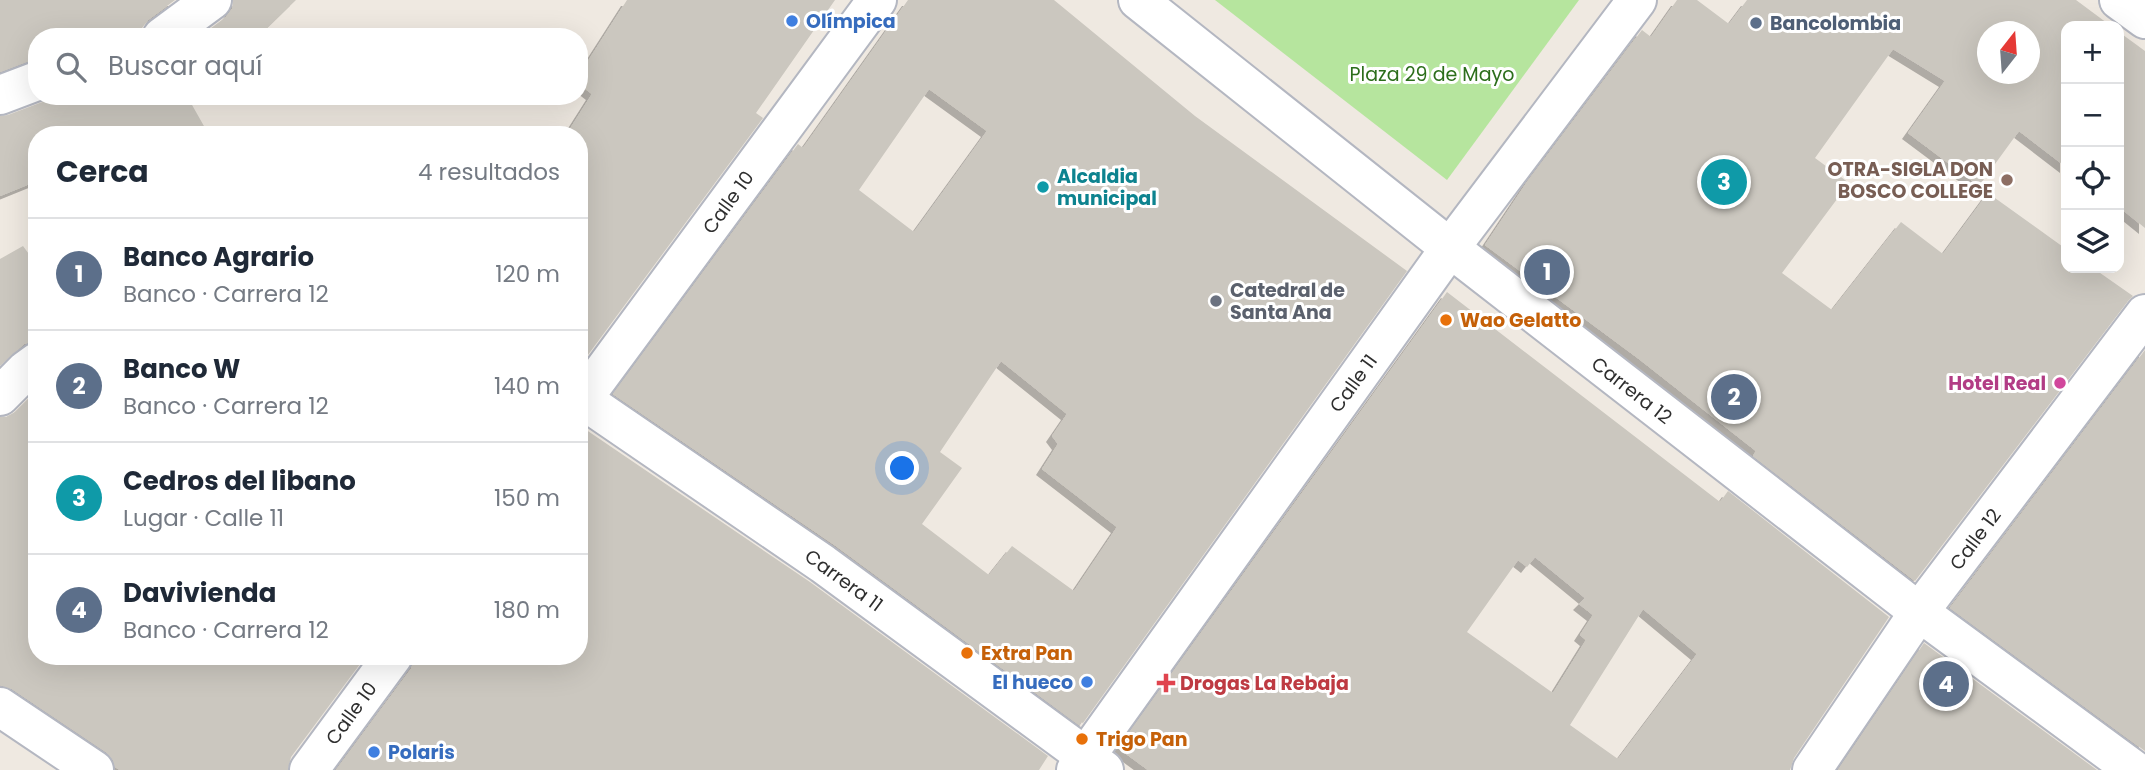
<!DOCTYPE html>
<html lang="es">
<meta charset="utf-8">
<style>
:root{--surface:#fff;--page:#f2f2f3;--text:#1f2937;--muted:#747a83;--line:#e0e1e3;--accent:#4264fb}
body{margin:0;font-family:Poppins,sans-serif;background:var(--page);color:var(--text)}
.controls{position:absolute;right:21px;top:21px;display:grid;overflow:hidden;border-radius:14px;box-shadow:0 7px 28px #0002}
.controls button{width:63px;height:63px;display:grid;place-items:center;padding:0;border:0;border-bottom:2px solid var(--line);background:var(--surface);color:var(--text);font:35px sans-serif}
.compass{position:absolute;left:1977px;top:21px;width:63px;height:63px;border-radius:50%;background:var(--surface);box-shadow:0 7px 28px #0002;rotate:17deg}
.you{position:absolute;left:903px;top:469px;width:24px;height:24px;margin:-18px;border:5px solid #fff;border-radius:50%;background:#1a73e8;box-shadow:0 0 0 10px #1a73e833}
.badge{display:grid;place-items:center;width:46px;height:46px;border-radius:50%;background:var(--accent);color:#fff;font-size:23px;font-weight:700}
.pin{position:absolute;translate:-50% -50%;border:4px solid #fff;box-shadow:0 2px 7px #0006}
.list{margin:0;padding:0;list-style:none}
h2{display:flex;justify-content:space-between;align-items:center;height:91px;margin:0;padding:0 28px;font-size:30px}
h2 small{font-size:23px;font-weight:400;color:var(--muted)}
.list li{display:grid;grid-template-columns:46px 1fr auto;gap:21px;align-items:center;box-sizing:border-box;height:112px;padding:0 28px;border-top:2px solid var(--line)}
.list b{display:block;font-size:26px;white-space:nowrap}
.list p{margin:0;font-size:23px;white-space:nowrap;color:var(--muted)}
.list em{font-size:23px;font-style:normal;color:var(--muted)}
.icon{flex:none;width:38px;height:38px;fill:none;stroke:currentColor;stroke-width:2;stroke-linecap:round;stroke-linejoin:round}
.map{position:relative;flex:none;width:2145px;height:770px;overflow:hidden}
.search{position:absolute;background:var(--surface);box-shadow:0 7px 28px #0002;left:28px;top:28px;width:560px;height:77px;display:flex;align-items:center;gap:18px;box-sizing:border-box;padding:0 24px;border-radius:28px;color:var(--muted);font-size:26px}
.panel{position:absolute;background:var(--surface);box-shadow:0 7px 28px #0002;left:28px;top:126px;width:560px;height:539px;border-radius:28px}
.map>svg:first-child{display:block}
.green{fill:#b6e59e}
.building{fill:#cbc7bf;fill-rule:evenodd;filter:url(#shadow)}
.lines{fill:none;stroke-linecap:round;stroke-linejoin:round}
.minor-casing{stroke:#b4b7c1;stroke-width:42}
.minor{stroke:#fff;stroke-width:38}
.shop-dot{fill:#3f7fe0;stroke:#fff;stroke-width:2.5}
.service-dot{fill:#5c6f8a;stroke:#fff;stroke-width:2.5}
.education-dot{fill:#8d6e63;stroke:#fff;stroke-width:2.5}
.culture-dot{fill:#0f9aa8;stroke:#fff;stroke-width:2.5}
.worship-dot{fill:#6b7280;stroke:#fff;stroke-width:2.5}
.food-dot{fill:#e8710a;stroke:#fff;stroke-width:2.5}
.hotel-dot{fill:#d1479c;stroke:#fff;stroke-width:2.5}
.health-dot{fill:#e0444e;stroke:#fff;stroke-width:2.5}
.labels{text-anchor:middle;stroke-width:6;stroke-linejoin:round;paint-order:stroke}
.shop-label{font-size:19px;font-weight:bold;fill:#366cbe;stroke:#fff;text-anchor:start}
.service-label{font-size:19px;font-weight:bold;fill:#4e5e75;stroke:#fff;text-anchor:start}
.park-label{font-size:19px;fill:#2c6e1b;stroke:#fff}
.education-label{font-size:19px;font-weight:bold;fill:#785e54;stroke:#fff;text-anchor:end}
.culture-label{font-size:19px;font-weight:bold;fill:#0d838f;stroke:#fff;text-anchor:start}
.street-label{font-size:19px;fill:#2e2e2e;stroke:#fff}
.worship-label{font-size:19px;font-weight:bold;fill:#5b616d;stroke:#fff;text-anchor:start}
.food-label{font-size:19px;font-weight:bold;fill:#c56008;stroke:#fff;text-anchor:start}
.hotel-label{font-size:19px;font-weight:bold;fill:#b23c85;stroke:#fff;text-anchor:end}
.health-label{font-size:19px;font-weight:bold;fill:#be3a42;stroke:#fff;text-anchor:start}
</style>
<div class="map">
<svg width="2145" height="770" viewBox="0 0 2145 770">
<defs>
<filter id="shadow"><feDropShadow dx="-6" dy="6" stdDeviation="0" flood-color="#0004"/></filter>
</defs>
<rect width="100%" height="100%" fill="#efe9e1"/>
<polygon class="green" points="1215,0 1579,0 1447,180"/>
<g class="building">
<polygon points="0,0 175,0 148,20 142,28 141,37 37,37 37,60 29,61 0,72"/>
<polygon points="233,0 296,0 258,37 199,37 226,17 232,9"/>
<polygon points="627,0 835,0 756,113 763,118 579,367 579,135 566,135 592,94 579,84 579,75"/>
<path d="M908 0H1054L1195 116 1407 271 1083 723 1081 722 1079 725 836 546 613 394 798 144 803 148ZM929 89 987 131 914 232 859 190ZM1001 361 1067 414 1052 436 1058 444 1042 469 1117 527 1074 591 1012 546 989 575 922 524 962 468 940 452Z"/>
<path d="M1677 0H1697L1729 24 1747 0H2076L2111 26H2066V167L2019 131 1979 186 1908 133 1945 81 1893 49 1815 158 1849 183 1782 273 1832 310 1901 222 1943 254 1988 193 2066 249V268H2093L2133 296 2128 301 1915 581 1753 456 1756 451 1639 359 1485 245 1527 182 1642 30 1651 37ZM1987 32H2029V74H1987Z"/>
<polygon points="2119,32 2145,51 2145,228 2119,207"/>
<polygon points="52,96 187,96 209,135 172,135 169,130 157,135 37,135 37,181 0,196 0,116 8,115 45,101"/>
<polygon points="23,246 37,265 37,340 24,344 0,365 0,259"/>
<path d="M1447 292 1720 502 1728 491 1889 617 1794 758 1790 770H1148L1118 748ZM1535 557 1585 598 1579 604 1593 615 1580 635 1586 640 1553 693 1467 632 1518 560 1527 567ZM1643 609 1697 654 1618 759 1570 725Z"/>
<polygon points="2145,350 2145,751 1950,608"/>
<polygon points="37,390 37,656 366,656 291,757 288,770 120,770 115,767 113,760 106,752 12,689 0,685 0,417 6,417 15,412"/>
<polygon points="579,425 810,582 1048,756 1039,770 336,770 411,669 415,656 579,656"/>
<polygon points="1924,643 2097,770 1838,770"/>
</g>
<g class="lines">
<g class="minor-casing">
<g id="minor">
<polyline points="1138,0 1450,248 1919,612 2134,770"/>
<polyline points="2119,0 2145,19"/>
<polyline points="162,37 212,0"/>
<polyline points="0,95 37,81"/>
<polyline points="0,396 26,370 37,362"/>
<polyline points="579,397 823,564 1104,770"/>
<polyline points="579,404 877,0"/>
<polyline points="0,707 94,770"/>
<polyline points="309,770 393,656"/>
<polyline points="1076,770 1450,248 1637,0"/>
<polyline points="1812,770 1919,612 2145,314"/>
</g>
</g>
<use href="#minor" class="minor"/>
</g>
<g class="shop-dot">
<circle cx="792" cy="21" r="7"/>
<circle cx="1087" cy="682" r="7"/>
<circle cx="374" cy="752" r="7"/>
</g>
<circle class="service-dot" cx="1756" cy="23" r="7"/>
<circle class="education-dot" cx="2007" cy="180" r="7"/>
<circle class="culture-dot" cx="1043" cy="187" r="7"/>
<circle class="worship-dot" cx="1216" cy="301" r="7"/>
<g class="food-dot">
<circle cx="1446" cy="320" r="7"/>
<circle cx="967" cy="653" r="7"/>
<circle cx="1082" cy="739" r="7"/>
</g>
<circle class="hotel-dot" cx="2060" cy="383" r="7"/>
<path class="health-dot" d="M1162.5 672.5h7v7h7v7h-7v7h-7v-7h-7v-7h7z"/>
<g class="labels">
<g class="shop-label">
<text x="806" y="28">Olímpica</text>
<text x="1073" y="689" text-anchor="end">El hueco</text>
<text x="388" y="759">Polaris</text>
</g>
<g class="service-label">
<text x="1770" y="30">Bancolombia</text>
</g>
<g class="park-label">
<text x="1432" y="81">Plaza 29 de Mayo</text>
</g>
<g class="education-label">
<text x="1993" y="176">OTRA-SIGLA DON<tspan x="1993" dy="22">BOSCO COLLEGE</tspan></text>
</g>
<g class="culture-label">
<text x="1057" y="183">Alcaldia<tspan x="1057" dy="22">municipal</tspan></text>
</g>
<g class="street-label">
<text transform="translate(728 202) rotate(-54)" y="7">Calle 10</text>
<text transform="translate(1353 383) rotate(-54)" y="7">Calle 11</text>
<text transform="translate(1632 390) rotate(38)" y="7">Carrera 12</text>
<text transform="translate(1975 539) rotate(-53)" y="7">Calle 12</text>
<text transform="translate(844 580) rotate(36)" y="7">Carrera 11</text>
<text transform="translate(351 713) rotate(-54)" y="7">Calle 10</text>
</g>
<g class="worship-label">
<text x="1230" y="297">Catedral de<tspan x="1230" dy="22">Santa Ana</tspan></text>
</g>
<g class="food-label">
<text x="1460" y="327">Wao Gelatto</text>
<text x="981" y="660">Extra Pan</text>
<text x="1096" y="746">Trigo Pan</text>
</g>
<g class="hotel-label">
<text x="2046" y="390">Hotel Real</text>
</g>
<g class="health-label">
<text x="1180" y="690">Drogas La Rebaja</text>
</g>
</g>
</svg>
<div class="controls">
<button>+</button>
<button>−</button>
<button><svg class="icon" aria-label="locate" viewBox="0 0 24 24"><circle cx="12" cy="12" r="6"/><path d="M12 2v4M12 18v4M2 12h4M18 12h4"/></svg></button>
<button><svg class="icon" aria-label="layers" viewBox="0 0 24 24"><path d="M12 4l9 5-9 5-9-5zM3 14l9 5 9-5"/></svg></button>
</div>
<svg class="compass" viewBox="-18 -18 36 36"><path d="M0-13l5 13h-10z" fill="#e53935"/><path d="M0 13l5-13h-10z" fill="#747a83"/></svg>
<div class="you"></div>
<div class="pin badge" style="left:1547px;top:272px;background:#5c6f8a">1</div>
<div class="pin badge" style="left:1734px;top:397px;background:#5c6f8a">2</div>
<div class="pin badge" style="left:1724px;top:182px;background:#0f9aa8">3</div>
<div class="pin badge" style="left:1946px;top:684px;background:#5c6f8a">4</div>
<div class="search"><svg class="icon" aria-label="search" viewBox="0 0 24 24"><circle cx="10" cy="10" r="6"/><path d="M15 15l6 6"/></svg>Buscar aquí</div>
<section class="panel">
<h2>Cerca<small>4 resultados</small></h2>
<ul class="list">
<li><span class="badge" style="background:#5c6f8a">1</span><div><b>Banco Agrario</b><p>Banco · Carrera 12</p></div><em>120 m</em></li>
<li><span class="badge" style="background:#5c6f8a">2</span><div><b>Banco W</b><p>Banco · Carrera 12</p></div><em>140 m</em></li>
<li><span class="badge" style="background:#0f9aa8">3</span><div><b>Cedros del libano</b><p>Lugar · Calle 11</p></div><em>150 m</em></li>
<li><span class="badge" style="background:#5c6f8a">4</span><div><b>Davivienda</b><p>Banco · Carrera 12</p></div><em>180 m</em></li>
</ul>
</section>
</div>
